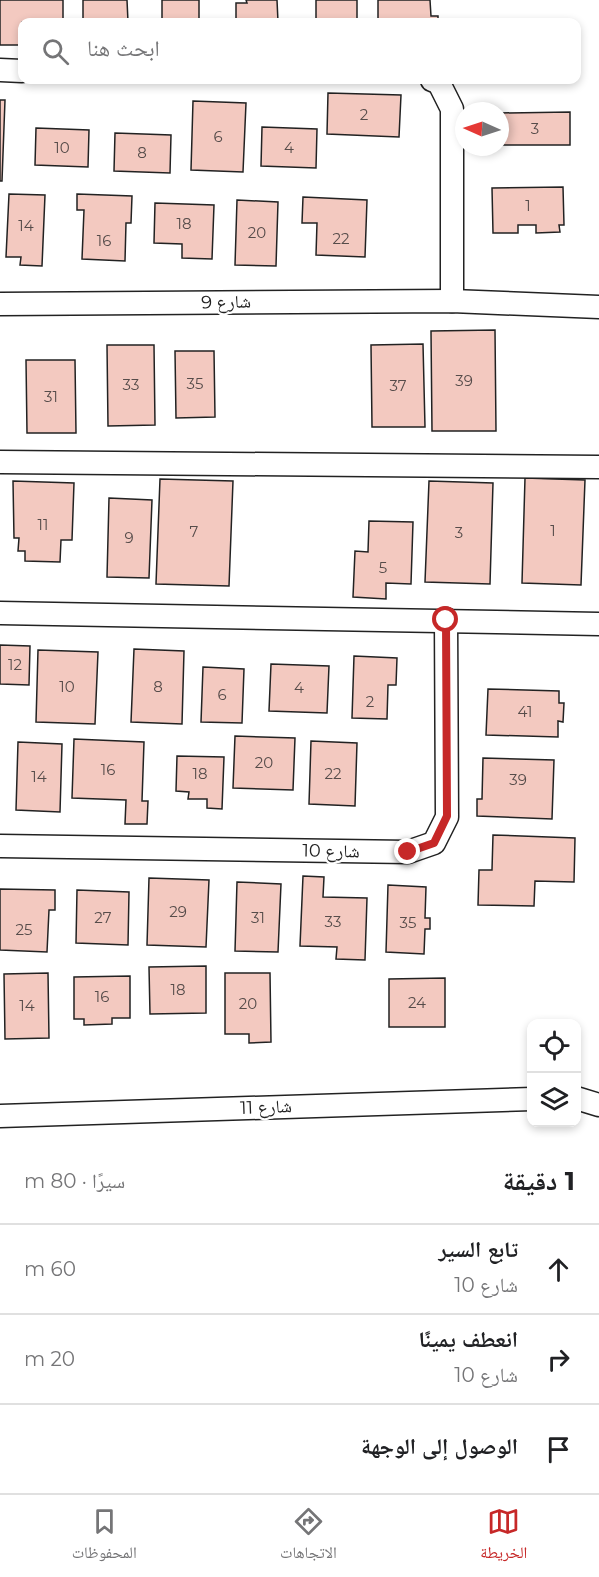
<!DOCTYPE html>
<html lang="ar">
<meta charset="utf-8">
<style>
:root{--surface:#fff;--page:#f6f6f6;--text:#202124;--muted:#757577;--line:#e0e0e0;--accent:#c62828}
body{margin:0;font-family:Montserrat,"Noto Naskh Arabic",sans-serif;background:var(--page);color:var(--text);direction:rtl}
.controls{position:absolute;right:18px;bottom:18px;display:grid;overflow:hidden;border-radius:12px;box-shadow:0 3px 9px #0003}
.controls button{width:54px;height:54px;display:grid;place-items:center;padding:0;border:0;border-bottom:2px solid var(--line);background:var(--surface);color:var(--text);font:30px sans-serif}
.compass{position:absolute;left:455px;top:102px;width:54px;height:54px;border-radius:50%;background:var(--surface);box-shadow:0 3px 9px #0003;rotate:273deg}
.stop{position:absolute;width:18px;height:18px;margin:-14px;border:4px solid #c62828;border-radius:50%;background:#fff}
.stop.end{background:#c62828;border-color:#fff;box-shadow:0 2px 6px #0008}
.list{margin:0;padding:0;list-style:none}
h2{display:flex;justify-content:space-between;align-items:center;height:78px;margin:0;padding:0 24px;font-size:26px}
h2 small{font-size:20px;font-weight:400;color:var(--muted)}
.list li{display:grid;grid-template-columns:39px 1fr auto;gap:18px;align-items:center;box-sizing:border-box;height:90px;padding:0 24px;border-top:2px solid var(--line)}
.list b{display:block;font-size:22px;white-space:nowrap}
.list p{margin:0;font-size:20px;white-space:nowrap;color:var(--muted)}
.list em{font-size:20px;font-style:normal;color:var(--muted)}
.icon{flex:none;width:33px;height:33px;fill:none;stroke:currentColor;stroke-width:2;stroke-linecap:round;stroke-linejoin:round}
.map{position:relative;flex:none;width:599px;height:1145px;overflow:hidden;direction:ltr}
.search{position:absolute;background:var(--surface);box-shadow:0 3px 9px #0003;left:18px;right:18px;top:18px;height:66px;display:flex;align-items:center;gap:15px;box-sizing:border-box;padding:0 21px;border-radius:12px;color:var(--muted);font-size:22px}
.sheet{height:348px;background:var(--surface)}
nav{display:flex;justify-content:space-around;align-items:center;box-sizing:border-box;height:84px;border-top:2px solid var(--line);background:var(--surface);font-size:16px;color:var(--muted)}
nav a{display:grid;justify-items:center;gap:3px}
nav .on{color:var(--accent)}
.map>svg:first-child{display:block}
.building{fill:#f3c9c0;stroke:#222;stroke-width:1.5}
.lines{fill:none;stroke-linecap:round;stroke-linejoin:round}
.minor-casing{stroke:#222;stroke-width:25}
.minor{stroke:#fff;stroke-width:22}
.route{stroke:#c62828;stroke-width:8}
.labels{text-anchor:middle;stroke-width:4.5;stroke-linejoin:round;paint-order:stroke}
.number-label{font-size:15px;fill:#564c4a}
.street-label{font-size:18px;fill:#222;stroke:#fff}
</style>
<div class="map">
<svg width="599" height="1145" viewBox="0 0 599 1145">
<rect width="100%" height="100%" fill="#fff"/>
<g class="building">
<polygon points="0,0 63,0 63,22 22,22 22,45 0,45"/>
<polygon points="83,0 127,0 128,22 83,22"/>
<rect x="162" y="0" width="37" height="22"/>
<polygon points="246,0 277,0 278,22 236,22 236,3 247,3"/>
<rect x="316" y="0" width="41" height="22"/>
<polygon points="378,0 430,0 431,16 438,16 438,22 378,22"/>
<polygon points="328,93 401,95 399,137 327,134"/>
<polygon points="0,100 5,100 2,181 0,181"/>
<polygon points="193,101 246,103 243,172 191,170"/>
<polygon points="570,112 570,145 500,145 500,113"/>
<polygon points="262,127 317,129 316,168 261,166"/>
<polygon points="36,128 89,130 88,167 35,165"/>
<polygon points="115,133 171,135 170,173 114,171"/>
<polygon points="563,187 564,225 559,225 560,232 536,233 536,225 518,225 518,233 493,233 492,188"/>
<polygon points="9,194 45,195 42,266 20,265 21,257 6,257"/>
<polygon points="77,194 132,196 131,223 126,223 125,261 82,259 84,210 77,210"/>
<polygon points="303,197 367,200 365,257 316,255 317,223 302,223"/>
<polygon points="237,200 278,202 276,266 235,265"/>
<polygon points="155,203 214,205 212,259 182,258 182,244 154,243"/>
<polygon points="495,330 496,431 432,431 431,331"/>
<polygon points="423,344 425,427 372,427 371,345"/>
<polygon points="107,345 154,345 155,425 108,426"/>
<polygon points="175,351 214,351 215,417 176,418"/>
<polygon points="26,360 75,360 76,433 27,433"/>
<polygon points="525,478 585,480 581,585 522,583"/>
<polygon points="160,479 233,481 229,586 156,584"/>
<polygon points="13,481 74,483 72,540 61,540 60,562 25,561 25,551 18,551 19,538 14,538"/>
<polygon points="429,481 493,483 490,584 425,582"/>
<polygon points="109,498 152,500 149,578 107,577"/>
<polygon points="369,521 413,522 411,584 386,583 386,599 353,597 355,551 368,552"/>
<polygon points="0,645 30,646 29,685 0,684"/>
<polygon points="134,649 184,651 182,724 131,722"/>
<polygon points="38,650 98,652 95,724 36,722"/>
<polygon points="354,656 397,658 396,685 388,685 387,719 352,718"/>
<polygon points="271,664 329,666 327,713 269,711"/>
<polygon points="203,667 244,669 242,723 201,722"/>
<polygon points="488,689 559,691 559,703 564,703 563,722 558,721 558,737 486,735"/>
<polygon points="235,736 295,738 293,790 233,788"/>
<polygon points="74,739 144,742 142,801 148,801 147,824 125,824 126,800 72,798"/>
<polygon points="311,741 357,743 355,806 309,804"/>
<polygon points="18,742 62,744 60,812 16,810"/>
<polygon points="177,756 224,757 222,809 207,808 207,799 188,799 189,792 176,791"/>
<polygon points="483,758 554,760 552,819 477,816 477,799 482,799"/>
<polygon points="493,835 575,838 574,882 535,881 534,906 478,905 479,870 492,870"/>
<polygon points="303,876 324,877 323,897 367,898 365,960 336,959 337,947 300,946"/>
<polygon points="149,878 209,880 206,947 147,945"/>
<polygon points="237,882 281,884 278,952 235,951"/>
<polygon points="388,885 426,887 425,918 430,918 430,929 425,929 424,954 386,952"/>
<polygon points="0,889 55,890 55,910 49,910 47,952 0,950"/>
<polygon points="77,890 129,892 128,945 76,943"/>
<polygon points="206,966 206,1013 150,1014 149,967"/>
<polygon points="48,973 49,1038 5,1039 4,974"/>
<polygon points="225,973 270,973 271,1042 249,1043 249,1034 225,1034"/>
<polygon points="130,976 130,1018 112,1018 112,1024 84,1025 84,1019 74,1019 74,977"/>
<polygon points="445,978 445,1027 389,1027 389,979"/>
</g>
<g class="lines">
<g class="minor-casing">
<g id="minor">
<polyline points="0,70 22,71"/>
<polyline points="432,80 439,83 452,109 452,301"/>
<polyline points="0,304 452,301 599,307"/>
<polyline points="0,462 599,467"/>
<polyline points="0,613 599,624"/>
<polyline points="0,846 408,852 434,843 447,817 446,619"/>
<polyline points="576,1098 599,1105"/>
<polyline points="0,1116 532,1099"/>
</g>
</g>
<use href="#minor" class="minor"/>
</g>
<g class="lines">
<polyline class="route" points="408,852 434,843 447,816 446,620"/>
</g>
<g class="labels">
<g class="number-label">
<text x="364" y="120">2</text>
<text x="535" y="134">3</text>
<text x="218" y="142">6</text>
<text x="62" y="153">10</text>
<text x="289" y="153">4</text>
<text x="142" y="158">8</text>
<text x="528" y="211">1</text>
<text x="184" y="229">18</text>
<text x="26" y="231">14</text>
<text x="257" y="238">20</text>
<text x="341" y="244">22</text>
<text x="104" y="246">16</text>
<text x="464" y="386">39</text>
<text x="195" y="389">35</text>
<text x="131" y="390">33</text>
<text x="398" y="391">37</text>
<text x="51" y="402">31</text>
<text x="43" y="530">11</text>
<text x="553" y="536">1</text>
<text x="194" y="537">7</text>
<text x="459" y="538">3</text>
<text x="129" y="543">9</text>
<text x="383" y="573">5</text>
<text x="15" y="670">12</text>
<text x="67" y="692">10</text>
<text x="158" y="692">8</text>
<text x="299" y="693">4</text>
<text x="222" y="700">6</text>
<text x="370" y="707">2</text>
<text x="525" y="717">41</text>
<text x="264" y="768">20</text>
<text x="108" y="775">16</text>
<text x="200" y="779">18</text>
<text x="333" y="779">22</text>
<text x="39" y="782">14</text>
<text x="518" y="785">39</text>
<text x="178" y="917">29</text>
<text x="103" y="923">27</text>
<text x="258" y="923">31</text>
<text x="333" y="927">33</text>
<text x="408" y="928">35</text>
<text x="24" y="935">25</text>
<text x="178" y="995">18</text>
<text x="102" y="1002">16</text>
<text x="417" y="1008">24</text>
<text x="248" y="1009">20</text>
<text x="27" y="1011">14</text>
</g>
<g class="street-label">
<text transform="translate(226 302) rotate(-1)" y="6">شارع 9</text>
<text transform="translate(331 851) rotate(1)" y="6">شارع 10</text>
<text transform="translate(266 1107) rotate(-2)" y="6">شارع 11</text>
</g>
</g>
</svg>
<div class="controls">
<button><svg class="icon" aria-label="locate" viewBox="0 0 24 24"><circle cx="12" cy="12" r="6"/><path d="M12 2v4M12 18v4M2 12h4M18 12h4"/></svg></button>
<button><svg class="icon" aria-label="layers" viewBox="0 0 24 24"><path d="M12 4l9 5-9 5-9-5zM3 14l9 5 9-5"/></svg></button>
</div>
<svg class="compass" viewBox="-18 -18 36 36"><path d="M0-13l5 13h-10z" fill="#e53935"/><path d="M0 13l5-13h-10z" fill="#757577"/></svg>
<div class="stop" style="left:446px;top:620px"></div>
<div class="stop end" style="left:408px;top:852px"></div>
<div class="search"><svg class="icon" aria-label="search" viewBox="0 0 24 24"><circle cx="10" cy="10" r="6"/><path d="M15 15l6 6"/></svg>ابحث هنا</div>
</div>
<section class="sheet">
<h2>1 دقيقة<small>سيرًا · 80 m</small></h2>
<ul class="list">
<li><svg class="icon" aria-label="ahead" viewBox="0 0 24 24"><path d="M12 20V5M6 11l6-6 6 6"/></svg><div><b>تابع السير</b><p>شارع 10</p></div><em>60 m</em></li>
<li><svg class="icon" aria-label="right" viewBox="0 0 24 24"><path d="M7 20v-9h11M14 6l5 5-5 5"/></svg><div><b>انعطف يمينًا</b><p>شارع 10</p></div><em>20 m</em></li>
<li><svg class="icon" aria-label="arrive" viewBox="0 0 24 24"><path d="M6 21V4h12l-3 4 3 4H6"/></svg><div><b>الوصول إلى الوجهة</b></div></li>
</ul>
</section>
<nav>
<a class="on"><svg class="icon" aria-label="map" viewBox="0 0 24 24"><path d="M3 6l6-2 6 2 6-2v14l-6 2-6-2-6 2zM9 4v14M15 6v14"/></svg>الخريطة</a>
<a><svg class="icon" aria-label="directions" viewBox="0 0 24 24"><path d="M12 3l9 9-9 9-9-9zM9 14v-3h6M13 9l2 2-2 2"/></svg>الاتجاهات</a>
<a><svg class="icon" aria-label="saved" viewBox="0 0 24 24"><path d="M7 4h10v16l-5-4-5 4z"/></svg>المحفوظات</a>
</nav>
